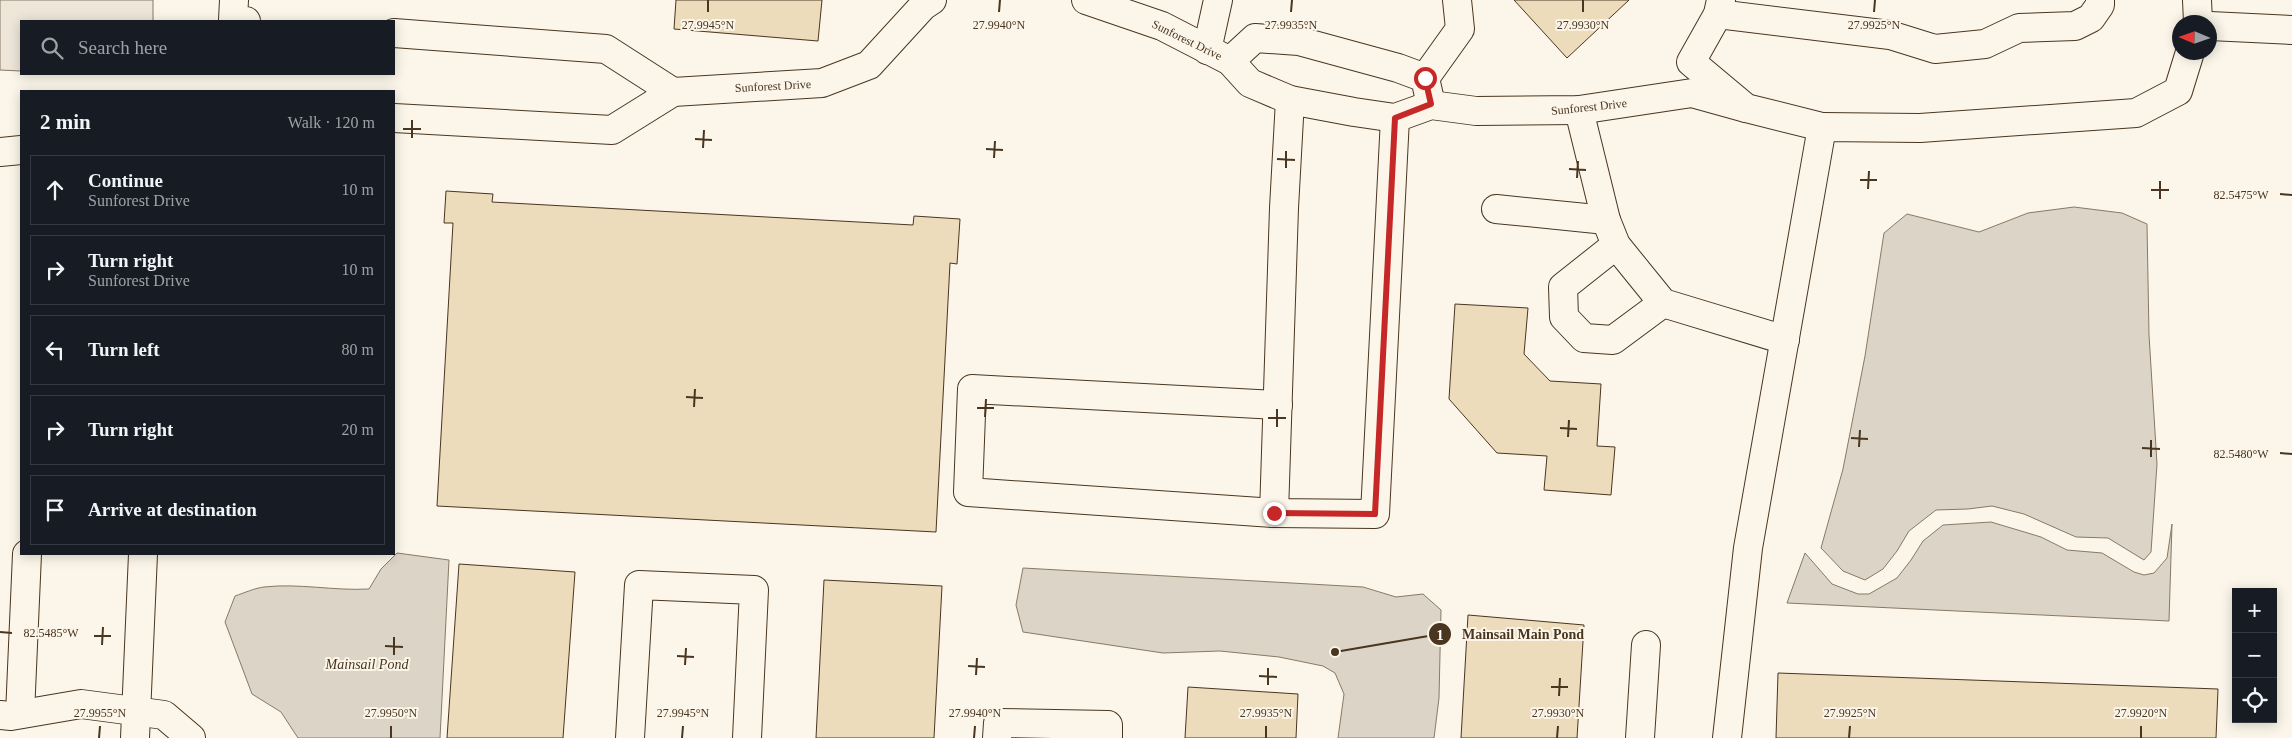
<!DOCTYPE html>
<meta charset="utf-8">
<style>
:root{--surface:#171b24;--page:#20242c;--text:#f1f3f6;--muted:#9ea1a6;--line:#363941}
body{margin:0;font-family:"Times New Roman",serif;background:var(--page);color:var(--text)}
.controls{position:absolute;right:15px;bottom:15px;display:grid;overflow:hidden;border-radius:0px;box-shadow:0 2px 12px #0003}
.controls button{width:45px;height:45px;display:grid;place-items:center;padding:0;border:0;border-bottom:1px solid var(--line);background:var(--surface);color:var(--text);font:25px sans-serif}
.compass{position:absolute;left:2172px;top:15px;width:45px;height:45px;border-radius:50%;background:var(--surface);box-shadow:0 2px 12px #0003;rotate:272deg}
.stop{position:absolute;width:15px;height:15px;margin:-11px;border:4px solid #c62828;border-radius:50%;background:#fff}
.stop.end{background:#c62828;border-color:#fff;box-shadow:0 1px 5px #0008}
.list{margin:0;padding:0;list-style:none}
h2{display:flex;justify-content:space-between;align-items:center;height:65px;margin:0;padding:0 20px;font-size:21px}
h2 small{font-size:16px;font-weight:400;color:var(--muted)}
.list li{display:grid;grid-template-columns:32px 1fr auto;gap:15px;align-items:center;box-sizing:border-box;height:70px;margin:0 10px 10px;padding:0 10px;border:1px solid var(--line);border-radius:0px}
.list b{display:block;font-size:19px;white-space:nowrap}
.list p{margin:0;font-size:16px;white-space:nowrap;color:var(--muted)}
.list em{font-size:16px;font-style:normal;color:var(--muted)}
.icon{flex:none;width:28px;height:28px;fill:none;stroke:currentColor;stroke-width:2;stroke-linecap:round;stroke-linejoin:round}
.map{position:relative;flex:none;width:2292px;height:738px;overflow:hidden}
.search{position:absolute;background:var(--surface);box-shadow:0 2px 12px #0003;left:20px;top:20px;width:375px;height:55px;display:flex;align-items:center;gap:12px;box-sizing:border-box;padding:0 18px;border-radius:0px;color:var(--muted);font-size:19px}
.panel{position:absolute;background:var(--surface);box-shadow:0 2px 12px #0003;left:20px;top:90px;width:375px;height:465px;border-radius:0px}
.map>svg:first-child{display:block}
.green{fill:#ede6d9;stroke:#887966}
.water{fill:#dcd4c6;stroke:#887966}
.building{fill:#ecdcbc;stroke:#4a3520}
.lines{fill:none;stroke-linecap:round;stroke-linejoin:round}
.minor-casing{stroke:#4a3520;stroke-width:30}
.minor{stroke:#fbf6e9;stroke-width:28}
.route{stroke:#c62828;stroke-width:6}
.ticks{fill:none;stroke:#4a3520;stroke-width:2}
.labels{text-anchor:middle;stroke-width:4;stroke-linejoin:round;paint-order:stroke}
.street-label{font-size:12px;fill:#4a3520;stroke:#fbf6e9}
.water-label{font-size:14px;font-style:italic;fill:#4a3520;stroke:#fbf6e9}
.ticks-label{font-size:12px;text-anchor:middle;fill:#4a3520;stroke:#fbf6e9;stroke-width:4;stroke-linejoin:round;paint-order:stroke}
.leader{fill:none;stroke:#4a3520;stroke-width:2}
.callout-dot{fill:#4a3520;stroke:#fbf6e9;stroke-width:2}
.mark-label{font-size:15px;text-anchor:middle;font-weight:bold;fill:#fff}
.callout-label{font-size:14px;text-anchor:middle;font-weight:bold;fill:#4a3520;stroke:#fbf6e9;stroke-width:4;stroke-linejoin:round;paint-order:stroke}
</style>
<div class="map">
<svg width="2292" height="738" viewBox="0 0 2292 738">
<rect width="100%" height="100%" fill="#fbf6e9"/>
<polygon class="green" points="0,0 153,0 153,21 21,21 21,71 0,70"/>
<g class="water">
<polygon points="2074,207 2122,213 2147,224 2149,335 2157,464 2151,552 2144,560 2108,538 2076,537 2024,514 1992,506 1968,509 1936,510 1909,531 1897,551 1883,569 1865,580 1843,571 1821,548 1843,469 1865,356 1884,233 1907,214 1979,232 2028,213"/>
<polygon points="1991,522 2041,537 2067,550 2102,553 2134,572 2144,575 2154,573 2167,558 2172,524 2169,621 1787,603 1805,553 1832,584 1858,594 1869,594 1897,578 1911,560 1923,541 1943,525"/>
<path d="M397 553 449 560 440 738H298L281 712 252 694 225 622 235 596C244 593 255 588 264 587 299 583 334 591 369 589L381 569Z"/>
<polygon points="1023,568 1363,587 1396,597 1423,594 1441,610 1439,698 1434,738 1338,738 1344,694 1335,673 1323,666 1279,657 1220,651 1163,653 1023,632 1016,605"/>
</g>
<g class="building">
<polygon points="676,0 822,0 818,41 674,29"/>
<polygon points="1514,0 1629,0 1567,58"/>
<polygon points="446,191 493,194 492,202 913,225 914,216 960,219 957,264 950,263 936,532 437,506 453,223 444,223"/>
<polygon points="1455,304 1528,308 1524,354 1550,381 1601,384 1597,446 1615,447 1611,495 1544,490 1547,456 1497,453 1449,399"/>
<polygon points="459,564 575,572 563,738 447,738"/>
<polygon points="824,580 942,586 934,738 816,738"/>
<polygon points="1468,615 1584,625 1577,738 1461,738"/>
<polygon points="1778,673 2218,689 2216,738 1776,738"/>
<polygon points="1188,687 1298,694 1296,738 1185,738"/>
</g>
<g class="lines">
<g class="minor-casing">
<g id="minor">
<polyline points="234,0 233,20 246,21"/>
<polyline points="1086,0 1162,26 1230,61 1250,83 1290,100 1354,112 1395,118 1431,105 1476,111 1579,110 1692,93 1746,108"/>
<polyline points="1721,0 1718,14 1691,62 1746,108 1822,127"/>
<polyline points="2197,0 2198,22"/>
<polyline points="1718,14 1890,35 1935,49 1985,44 2019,28 2075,26 2091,18 2100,5 2100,0"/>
<polyline points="2210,26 2292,30"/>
<polyline points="394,33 606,49 673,92 612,130 394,118"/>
<polyline points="1207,50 1218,0"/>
<polyline points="1230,61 1255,38 1299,41 1398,68 1425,78 1431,105"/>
<polyline points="1425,78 1460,29 1457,0"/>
<polyline points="673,92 822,83 869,65 923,6 932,0"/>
<polyline points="1290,100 1284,208 1274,513 1375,514 1395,118"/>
<polyline points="1579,110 1606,220 1616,245 1663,303 1785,340"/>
<polyline points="0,152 21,150"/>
<polyline points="1496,209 1606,220"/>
<polyline points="1616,245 1563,287 1564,317 1584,338 1613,340 1663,303"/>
<polyline points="1274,513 968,492 972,389 1278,405"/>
<polyline points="20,714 27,554"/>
<polyline points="0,715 11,716 81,704 164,715 191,738"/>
<polyline points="135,738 143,554"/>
<polyline points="630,738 639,585 754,590 747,738"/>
<polyline points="997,738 998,723 1108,725 1108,738"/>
<polyline points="1640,738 1646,645"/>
<polyline points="1727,738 1748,548 1822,127 1920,128 2136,113 2178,91 2190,52"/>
</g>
</g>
<use href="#minor" class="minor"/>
</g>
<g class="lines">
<polyline class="route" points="1274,513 1375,514 1395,118 1431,104 1425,78"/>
</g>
<path class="ticks" d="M708 12V0M999 12 1000 0M1291 12 1292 0M1583 12V0M1874 12 1875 0M403 129H421M412 138V120M695 139 712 140M703 148 704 130M986 149 1003 150M994 158 995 141M1277 159 1295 160M1286 168V151M1569 169 1586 170M1577 178 1578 161M1860 180H1877M1868 189 1869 171M2151 190H2169M2280 194 2292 195M2160 199V181M686 397 703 398M694 407 695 389M977 408H994M985 417 986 399M1268 418H1286M1277 427V409M1560 428 1577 429M1568 437 1569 420M1851 438 1868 439M1859 447 1860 430M2142 448 2160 449M2280 453 2292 454M2151 457V440M0 632 12 633M94 636H111M102 645 103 627M385 646 403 647M394 655V637M677 656 694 657M685 665 686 648M968 666 985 667M976 675 977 658M1259 676 1277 677M1268 685V668M1551 687H1568M1559 696 1560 678M99 738 100 726M391 738V726M682 738 683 726M974 738 975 726M1266 738V726M1557 738 1558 726M1849 738 1850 726M2141 738V726"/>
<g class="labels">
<g class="street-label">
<text transform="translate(1187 40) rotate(26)" y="4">Sunforest Drive</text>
<text transform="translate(773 86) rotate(-3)" y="4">Sunforest Drive</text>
<text transform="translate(1589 107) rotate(-6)" y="4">Sunforest Drive</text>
</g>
<g class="water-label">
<text x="367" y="669">Mainsail Pond</text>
</g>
</g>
<g class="ticks-label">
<text x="708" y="29">27.9945°N</text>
<text x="999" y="29">27.9940°N</text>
<text x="1291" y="29">27.9935°N</text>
<text x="1583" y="29">27.9930°N</text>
<text x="1874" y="29">27.9925°N</text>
<text x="2241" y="199">82.5475°W</text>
<text x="2241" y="458">82.5480°W</text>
<text x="51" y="637">82.5485°W</text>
<text x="100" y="717">27.9955°N</text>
<text x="391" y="717">27.9950°N</text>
<text x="683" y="717">27.9945°N</text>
<text x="975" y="717">27.9940°N</text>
<text x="1266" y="717">27.9935°N</text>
<text x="1558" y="717">27.9930°N</text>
<text x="1850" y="717">27.9925°N</text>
<text x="2141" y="717">27.9920°N</text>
</g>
<path class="leader" d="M1335 652L1440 634"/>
<g class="callout-dot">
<circle cx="1335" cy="652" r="5"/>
<circle cx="1440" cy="634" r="12"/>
</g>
<g class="mark-label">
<text x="1440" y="640">1</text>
</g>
<g class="callout-label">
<text x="1523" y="639">Mainsail Main Pond</text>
</g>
</svg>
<div class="controls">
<button>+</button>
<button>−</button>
<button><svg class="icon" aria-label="locate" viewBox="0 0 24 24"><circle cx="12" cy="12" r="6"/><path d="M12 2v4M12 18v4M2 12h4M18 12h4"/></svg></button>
</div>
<svg class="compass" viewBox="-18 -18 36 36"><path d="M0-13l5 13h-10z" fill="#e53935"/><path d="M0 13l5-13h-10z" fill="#9ea1a6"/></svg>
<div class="stop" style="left:1425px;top:78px"></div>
<div class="stop end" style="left:1274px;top:513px"></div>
<div class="search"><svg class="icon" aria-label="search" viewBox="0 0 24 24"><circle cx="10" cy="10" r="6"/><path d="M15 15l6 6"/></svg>Search here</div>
<section class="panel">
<h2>2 min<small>Walk · 120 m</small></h2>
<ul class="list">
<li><svg class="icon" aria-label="ahead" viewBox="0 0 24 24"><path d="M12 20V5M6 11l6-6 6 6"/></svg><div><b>Continue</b><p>Sunforest Drive</p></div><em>10 m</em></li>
<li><svg class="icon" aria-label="right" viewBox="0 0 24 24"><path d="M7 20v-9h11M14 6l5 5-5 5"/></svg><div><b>Turn right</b><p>Sunforest Drive</p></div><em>10 m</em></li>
<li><svg class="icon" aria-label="left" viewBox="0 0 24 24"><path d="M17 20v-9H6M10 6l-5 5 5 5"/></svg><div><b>Turn left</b></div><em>80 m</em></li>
<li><svg class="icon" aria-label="right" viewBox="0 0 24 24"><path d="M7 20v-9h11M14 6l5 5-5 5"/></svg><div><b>Turn right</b></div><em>20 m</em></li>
<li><svg class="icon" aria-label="arrive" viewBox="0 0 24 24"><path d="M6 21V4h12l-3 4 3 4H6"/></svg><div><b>Arrive at destination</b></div></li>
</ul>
</section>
</div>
